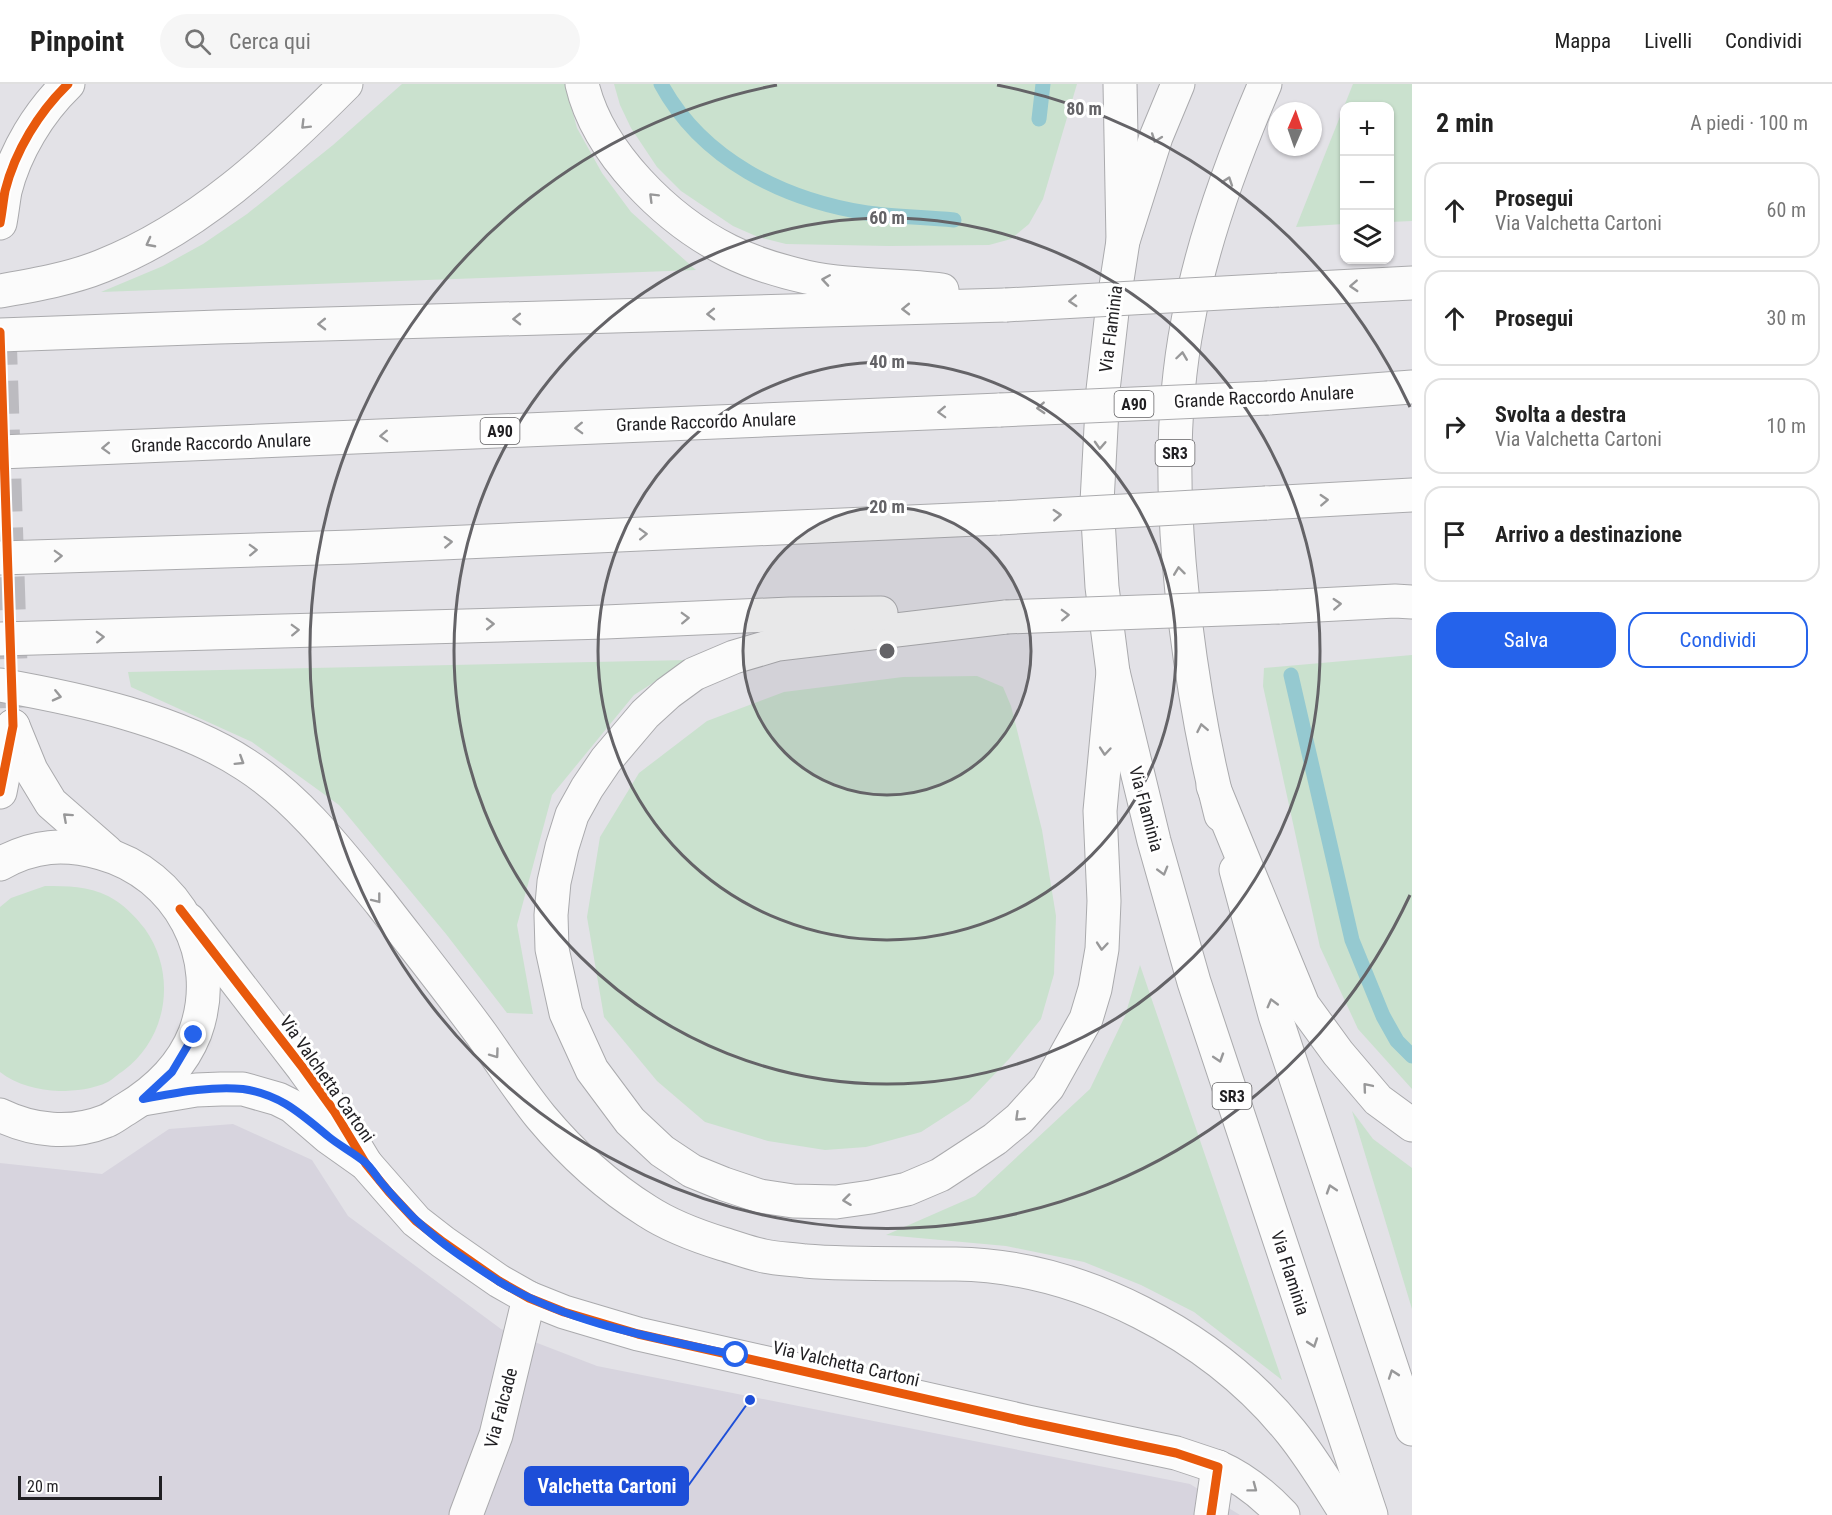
<!DOCTYPE html>
<html lang="it">
<meta charset="utf-8">
<style>
:root{--surface:#fff;--page:#f6f6f6;--text:#222;--muted:#767676;--line:#e0e0e0;--accent:#2563eb}
body{margin:0;font-family:"Roboto Condensed",sans-serif;background:var(--page);color:var(--text)}
.controls{position:absolute;right:18px;top:18px;display:grid;overflow:hidden;border-radius:12px;box-shadow:0 2px 4px #0004}
.controls button{width:54px;height:54px;display:grid;place-items:center;padding:0;border:0;border-bottom:2px solid var(--line);background:var(--surface);color:var(--text);font:30px sans-serif}
.compass{position:absolute;left:1268px;top:18px;width:54px;height:54px;border-radius:50%;background:var(--surface);box-shadow:0 2px 4px #0004;rotate:2deg}
.scale{position:absolute;left:18px;bottom:15px;width:144px;box-sizing:border-box;padding-left:6px;border:3px solid #201f22;border-top:0;font-size:16px;line-height:21px;white-space:nowrap;color:#201f22;-webkit-text-stroke:4px #fff;paint-order:stroke}
.stop{position:absolute;width:18px;height:18px;margin:-14px;border:4px solid #2563eb;border-radius:50%;background:#fff}
.stop.end{background:#2563eb;border-color:#fff;box-shadow:0 2px 6px #0008}
.list{margin:0;padding:0;list-style:none}
h2{display:flex;justify-content:space-between;align-items:center;height:78px;margin:0;padding:0 24px;font-size:26px}
h2 small{font-size:20px;font-weight:400;color:var(--muted)}
.list li{display:grid;grid-template-columns:39px 1fr auto;gap:18px;align-items:center;box-sizing:border-box;height:96px;margin:0 12px 12px;padding:0 12px;border:2px solid var(--line);border-radius:18px}
.list b{display:block;font-size:22px;white-space:nowrap}
.list p{margin:0;font-size:20px;white-space:nowrap;color:var(--muted)}
.list em{font-size:20px;font-style:normal;color:var(--muted)}
.actions{display:flex;gap:12px;padding:18px 24px}
.actions a{flex:1;padding:14px 0;border:2px solid var(--accent);border-radius:18px;text-align:center;font-size:21px;color:var(--accent)}
.actions .main{background:var(--accent);color:#fff}
.icon{flex:none;width:33px;height:33px;fill:none;stroke:currentColor;stroke-width:2;stroke-linecap:round;stroke-linejoin:round}
.map{position:relative;flex:none;width:1412px;height:1431px;overflow:hidden}
header{display:flex;align-items:center;gap:36px;box-sizing:border-box;height:84px;padding:0 30px;background:var(--surface);border-bottom:2px solid var(--line)}
header strong{font-size:28px}
nav{display:flex;gap:33px;margin-inline-start:auto;font-size:21px}
.search{width:420px;height:54px;background:var(--page);display:flex;align-items:center;gap:15px;box-sizing:border-box;padding:0 21px;border-radius:33px;color:var(--muted);font-size:22px}
main{display:flex}
aside{flex:1;background:var(--surface)}
.map>svg:first-child{display:block}
.built{fill:#d7d4de}
.green{fill:#cae1ce}
.lines{fill:none;stroke-linecap:round;stroke-linejoin:round}
.stream{stroke:#95c9d0;stroke-width:15}
.tertiary-tunnel{stroke:#bcbbc0;stroke-width:33;stroke-dasharray:33 16;stroke-linecap:butt}
.minor-casing{stroke:#aaaaad;stroke-width:35}
.tertiary-casing{stroke:#aaaaad;stroke-width:35}
.trunk-casing{stroke:#aaaaad;stroke-width:35}
.motorway-casing{stroke:#aaaaad;stroke-width:35}
.minor{stroke:#fbfbfb;stroke-width:33}
.tertiary{stroke:#fbfbfb;stroke-width:33}
.trunk{stroke:#fbfbfb;stroke-width:33}
.motorway{stroke:#fbfbfb;stroke-width:33}
.motorway-bridge-casing{stroke:#aaaaad;stroke-width:35;stroke-linecap:butt}
.motorway-bridge{stroke:#fbfbfb;stroke-width:33}
.cycleway-casing{stroke:#fff;stroke-width:13}
.cycleway{stroke:#e8590c;stroke-width:9}
.oneway{stroke:#989899}
.route{stroke:#2563eb;stroke-width:8}
.ring{fill:none;stroke:#646367;stroke-width:3}
.labels{text-anchor:middle;stroke-width:6;stroke-linejoin:round;paint-order:stroke}
.shield{fill:#fff;stroke:#636264;stroke-width:1.5}
.shield-label{font-size:16px;font-weight:bold;fill:#201f22}
.street-label{font-size:18px;fill:#201f22;stroke:#fff}
.centre{fill:#646367;stroke:#fff;stroke-width:3}
.ring-label{font-size:18px;text-anchor:middle;font-weight:bold;fill:#646367;stroke:#fff;stroke-width:6;stroke-linejoin:round;paint-order:stroke}
.leader{fill:none;stroke:#1d4ed8;stroke-width:2}
.callout-dot{fill:#1d4ed8;stroke:#fff;stroke-width:2}
.callout{fill:#1d4ed8;stroke:#1d4ed8;stroke-width:2}
.callout-label{font-size:20px;text-anchor:middle;font-weight:bold;fill:#fff}
</style>
<header>
<strong>Pinpoint</strong>
<div class="search"><svg class="icon" aria-label="search" viewBox="0 0 24 24"><circle cx="10" cy="10" r="6"/><path d="M15 15l6 6"/></svg>Cerca qui</div>
<nav><a>Mappa</a><a>Livelli</a><a>Condividi</a></nav>
</header>
<main>
<div class="map">
<svg width="1412" height="1431" viewBox="0 0 1412 1431">
<rect width="100%" height="100%" fill="#e3e2e7"/>
<polygon class="built" points="233,1040 312,1076 348,1132 501,1245 597,1282 1190,1400 1240,1431 0,1431 0,1079 102,1090 169,1045"/>
<g class="green">
<polygon points="402,0 565,0 577,44 602,89 631,128 696,186 101,208 163,182 203,160 247,130 333,61"/>
<polygon points="614,0 1077,0 1043,115 1029,140 1011,155 989,161 889,162 786,160 758,153 733,142 681,107 657,83 631,44 620,21"/>
<polygon points="1353,0 1412,0 1412,137 1390,138 1390,22 1344,22 1344,140 1296,143"/>
<polygon points="1412,571 1412,1005 1358,945 1320,863 1263,602 1264,584"/>
<polygon points="689,576 634,611 552,711 517,841 533,930 507,929 446,850 339,721 252,658 131,603 128,588"/>
<polygon points="977,592 1003,603 1011,622 1042,746 1056,832 1054,890 1041,935 1009,975 969,1017 921,1048 866,1063 825,1066 768,1057 705,1038 657,997 604,933 587,833 600,753 639,689 707,637 784,608 903,593"/>
<path d="M45 802C67 802 88 802 108 812 122 819 135 832 145 845 177 890 168 954 123 987 118 990 113 995 108 998 93 1005 76 1007 59 1007 39 1006 16 1001 0 988V823L11 814Z"/>
<polygon points="1140,881 1282,1296 1194,1228 1141,1201 1084,1178 1006,1162 886,1151 975,1112 1090,1005 1125,932"/>
<polygon points="1352,1027 1373,1055 1412,1084 1412,1225"/>
</g>
<g class="lines">
<g class="stream">
<path d="M661 0C702 76 784 116 867 129 895 133 925 133 954 136"/>
<polyline points="1039,35 1043,0"/>
<polyline points="1291,591 1352,856 1383,932 1397,957 1412,972"/>
</g>
<polyline class="tertiary-tunnel" points="0,248 13,642"/>
<g class="minor-casing">
<g id="minor">
<polyline points="189,836 303,984 334,1027 366,1080"/>
<polyline points="466,1431 496,1351 529,1214"/>
<polyline points="1211,1431 1218,1383"/>
</g>
</g>
<g class="tertiary-casing">
<g id="tertiary">
<path d="M0 139C2 129 3 118 5 107 15 67 39 28 68 0"/>
<polyline points="13,642 31,686 51,719 107,768"/>
<polyline points="0,708 13,642"/>
<path d="M0 780C34 761 64 759 101 769 178 790 223 873 195 949 182 982 156 1007 126 1025 119 1029 113 1034 106 1037 71 1051 33 1047 0 1031"/>
<polyline points="143,1015 196,1006 221,1005 243,1005 278,1015 292,1022 328,1053 366,1080 416,1137 443,1158 499,1197 529,1214 564,1228 638,1250 1028,1338 1176,1369 1218,1383"/>
</g>
</g>
<g class="trunk-casing">
<g id="trunk">
<polyline points="1178,0 1156,53 1123,157 1112,228 1103,306 1097,418 1102,503 1113,588 1154,757 1194,898 1371,1431"/>
<path d="M1221 731C1204 666 1193 600 1185 535 1173 436 1169 335 1188 237 1202 157 1233 74 1265 0"/>
<polyline points="1236,786 1275,931 1412,1345"/>
<path d="M1218 1383C1243 1394 1264 1411 1283 1431"/>
</g>
</g>
<g class="motorway-casing">
<g id="motorway">
<path d="M582 0C598 69 667 136 729 167 753 179 780 187 806 193 851 203 897 200 942 206"/>
<polyline points="1120,0 1123,157"/>
<polyline points="1278,206 1412,199"/>
<path d="M0 207C34 201 70 195 102 182 198 144 274 72 346 0"/>
<polyline points="0,251 218,243 1006,221"/>
<polyline points="1268,314 1412,303"/>
<polyline points="0,368 1000,326"/>
<polyline points="1266,419 1412,411"/>
<polyline points="0,474 352,463 999,434"/>
<polyline points="1279,523 1395,517 1412,518"/>
<polyline points="1006,533 778,560 734,573 694,590 668,609 645,630 606,676 587,704 572,731 562,763 554,798 551,831 552,865 566,929 592,986 630,1037 662,1067 692,1087 724,1100 760,1112 793,1117 836,1118 871,1113 907,1105 940,1091 995,1055 1019,1035 1048,1003 1086,935 1095,905 1102,865 1104,817 1100,727 1113,588"/>
<polyline points="0,555 605,538 790,530 881,529"/>
<path d="M0 601C79 615 178 636 246 681 299 715 340 769 380 818 414 862 449 906 482 951 501 978 520 1007 541 1033 571 1069 607 1102 647 1127 670 1142 697 1152 723 1160 737 1164 750 1169 764 1172 777 1175 792 1175 805 1177 855 1181 906 1179 956 1180 1080 1182 1213 1251 1291 1348 1312 1374 1329 1403 1347 1431"/>
<polyline points="1213,702 1303,921 1338,969 1378,1016 1412,1041"/>
</g>
</g>
<use href="#minor" class="minor"/>
<use href="#tertiary" class="tertiary"/>
<use href="#trunk" class="trunk"/>
<use href="#motorway" class="motorway"/>
<g class="motorway-bridge-casing">
<g id="motorway-bridge">
<polyline points="1006,221 1278,206"/>
<polyline points="1000,326 1268,314"/>
<polyline points="999,434 1266,419"/>
<polyline points="1006,533 1279,523"/>
</g>
</g>
<use href="#motorway-bridge" class="motorway-bridge"/>
<g class="cycleway-casing">
<g id="cycleway">
<path d="M0 139C2 129 3 118 5 107 15 67 39 28 68 0"/>
<polyline points="0,248 13,642 0,708"/>
<polyline points="180,825 303,984 334,1027 366,1080 389,1108 416,1137 443,1158 499,1197 529,1214 564,1228 638,1250 1028,1338 1176,1369 1218,1383 1211,1431"/>
</g>
</g>
<use href="#cycleway" class="cycleway"/>
</g>
<defs><path id="oneway-chevron" d="M-2-3.5L2.5 0L-2 3.5" fill="none" stroke-width="1.6" stroke-linecap="round" stroke-linejoin="round" transform="scale(1.5)"/></defs>
<g class="oneway">
<use href="#oneway-chevron" transform="translate(305 41) rotate(135)"/>
<use href="#oneway-chevron" transform="translate(1156 54) rotate(110)"/>
<use href="#oneway-chevron" transform="translate(1228 97) rotate(-71)"/>
<use href="#oneway-chevron" transform="translate(653 113) rotate(-135)"/>
<use href="#oneway-chevron" transform="translate(150 159) rotate(152)"/>
<use href="#oneway-chevron" transform="translate(826 196) rotate(-171)"/>
<use href="#oneway-chevron" transform="translate(1354 202) rotate(177)"/>
<use href="#oneway-chevron" transform="translate(1073 217) rotate(177)"/>
<use href="#oneway-chevron" transform="translate(906 225) rotate(179)"/>
<use href="#oneway-chevron" transform="translate(711 230) rotate(179)"/>
<use href="#oneway-chevron" transform="translate(517 235) rotate(179)"/>
<use href="#oneway-chevron" transform="translate(322 240) rotate(179)"/>
<use href="#oneway-chevron" transform="translate(1182 272) rotate(-82)"/>
<use href="#oneway-chevron" transform="translate(1041 324) rotate(177)"/>
<use href="#oneway-chevron" transform="translate(942 328) rotate(178)"/>
<use href="#oneway-chevron" transform="translate(579 344) rotate(178)"/>
<use href="#oneway-chevron" transform="translate(384 352) rotate(178)"/>
<use href="#oneway-chevron" transform="translate(1100 361) rotate(93)"/>
<use href="#oneway-chevron" transform="translate(106 364) rotate(178)"/>
<use href="#oneway-chevron" transform="translate(1324 416) rotate(-3)"/>
<use href="#oneway-chevron" transform="translate(1057 431) rotate(-3)"/>
<use href="#oneway-chevron" transform="translate(643 450) rotate(-2)"/>
<use href="#oneway-chevron" transform="translate(448 458) rotate(-3)"/>
<use href="#oneway-chevron" transform="translate(253 466) rotate(-2)"/>
<use href="#oneway-chevron" transform="translate(58 472) rotate(-2)"/>
<use href="#oneway-chevron" transform="translate(1179 487) rotate(-97)"/>
<use href="#oneway-chevron" transform="translate(1337 520) rotate(-3)"/>
<use href="#oneway-chevron" transform="translate(1065 531) rotate(-2)"/>
<use href="#oneway-chevron" transform="translate(685 534) rotate(-2)"/>
<use href="#oneway-chevron" transform="translate(490 540) rotate(-1)"/>
<use href="#oneway-chevron" transform="translate(295 546) rotate(-2)"/>
<use href="#oneway-chevron" transform="translate(100 553) rotate(-2)"/>
<use href="#oneway-chevron" transform="translate(57 612) rotate(13)"/>
<use href="#oneway-chevron" transform="translate(1202 644) rotate(-101)"/>
<use href="#oneway-chevron" transform="translate(1105 667) rotate(95)"/>
<use href="#oneway-chevron" transform="translate(240 677) rotate(32)"/>
<use href="#oneway-chevron" transform="translate(67 733) rotate(-138)"/>
<use href="#oneway-chevron" transform="translate(1163 787) rotate(74)"/>
<use href="#oneway-chevron" transform="translate(377 815) rotate(52)"/>
<use href="#oneway-chevron" transform="translate(1102 862) rotate(95)"/>
<use href="#oneway-chevron" transform="translate(1272 919) rotate(-105)"/>
<use href="#oneway-chevron" transform="translate(495 970) rotate(54)"/>
<use href="#oneway-chevron" transform="translate(1219 974) rotate(72)"/>
<use href="#oneway-chevron" transform="translate(1367 1003) rotate(-130)"/>
<use href="#oneway-chevron" transform="translate(1019 1033) rotate(136)"/>
<use href="#oneway-chevron" transform="translate(1331 1105) rotate(-108)"/>
<use href="#oneway-chevron" transform="translate(847 1116) rotate(173)"/>
<use href="#oneway-chevron" transform="translate(1313 1259) rotate(71)"/>
<use href="#oneway-chevron" transform="translate(1393 1290) rotate(-109)"/>
<use href="#oneway-chevron" transform="translate(1253 1404) rotate(37)"/>
</g>
<g class="lines">
<path class="route" d="M194 951 172 988 143 1015C176 1009 209 1002 243 1005 280 1010 301 1030 329 1053 340 1062 354 1069 366 1079 371 1084 376 1091 380 1097 392 1111 404 1125 417 1137 441 1160 470 1179 498 1197 569 1240 655 1254 736 1271"/>
</g>
<circle cx="887" cy="567" r="144" fill="#646367" fill-opacity=".12"/>
<g class="ring">
<circle cx="887" cy="567" r="144"/>
<circle cx="887" cy="567" r="289"/>
<circle cx="887" cy="567" r="433"/>
<path d="M1410 811A577 577 0 1 1 777 1M997 1A577 577 0 0 1 1410 323"/>
</g>
<g class="labels">
<g class="shield">
<rect x="1114.5" y="307" width="39" height="26" rx="4.5"/>
<rect x="480.5" y="334" width="39" height="26" rx="4.5"/>
<rect x="1155.5" y="356" width="39" height="26" rx="4.5"/>
<rect x="1212.5" y="999" width="39" height="26" rx="4.5"/>
</g>
<g class="shield-label">
<text x="1134" y="326">A90</text>
<text x="500" y="353">A90</text>
<text x="1175" y="375">SR3</text>
<text x="1232" y="1018">SR3</text>
</g>
<g class="street-label">
<text transform="translate(1111 245) rotate(-83)" y="6">Via Flaminia</text>
<text transform="translate(1264 313) rotate(-3)" y="6">Grande Raccordo Anulare</text>
<text transform="translate(706 338) rotate(-2)" y="6">Grande Raccordo Anulare</text>
<text transform="translate(221 359) rotate(-2)" y="6">Grande Raccordo Anulare</text>
<text transform="translate(1146 725) rotate(75)" y="6">Via Flaminia</text>
<text transform="translate(327 995) rotate(55)" y="6">Via Valchetta Cartoni</text>
<text transform="translate(1290 1189) rotate(72)" y="6">Via Flaminia</text>
<text transform="translate(846 1280) rotate(13)" y="6">Via Valchetta Cartoni</text>
<text transform="translate(501 1324) rotate(-75)" y="6">Via Falcade</text>
</g>
</g>
<circle cx="887" cy="567" r="9" class="centre"/>
<g class="ring-label">
<text x="1084" y="31">80 m</text>
<text x="887" y="140">60 m</text>
<text x="887" y="284">40 m</text>
<text x="887" y="429">20 m</text>
</g>
<path class="leader" d="M750 1316L688 1402"/>
<circle class="callout-dot" cx="750" cy="1316" r="6"/>
<rect class="callout" x="525" y="1383" width="163" height="38" rx="6"/>
<g class="callout-label">
<text x="607" y="1409">Valchetta Cartoni</text>
</g>
</svg>
<div class="controls">
<button>+</button>
<button>−</button>
<button><svg class="icon" aria-label="layers" viewBox="0 0 24 24"><path d="M12 4l9 5-9 5-9-5zM3 14l9 5 9-5"/></svg></button>
</div>
<svg class="compass" viewBox="-18 -18 36 36"><path d="M0-13l5 13h-10z" fill="#e53935"/><path d="M0 13l5-13h-10z" fill="#767676"/></svg>
<div class="scale">20 m</div>
<div class="stop" style="left:736px;top:1271px"></div>
<div class="stop end" style="left:194px;top:951px"></div>
</div>
<aside>
<h2>2 min<small>A piedi · 100 m</small></h2>
<ul class="list">
<li><svg class="icon" aria-label="ahead" viewBox="0 0 24 24"><path d="M12 20V5M6 11l6-6 6 6"/></svg><div><b>Prosegui</b><p>Via Valchetta Cartoni</p></div><em>60 m</em></li>
<li><svg class="icon" aria-label="ahead" viewBox="0 0 24 24"><path d="M12 20V5M6 11l6-6 6 6"/></svg><div><b>Prosegui</b></div><em>30 m</em></li>
<li><svg class="icon" aria-label="right" viewBox="0 0 24 24"><path d="M7 20v-9h11M14 6l5 5-5 5"/></svg><div><b>Svolta a destra</b><p>Via Valchetta Cartoni</p></div><em>10 m</em></li>
<li><svg class="icon" aria-label="arrive" viewBox="0 0 24 24"><path d="M6 21V4h12l-3 4 3 4H6"/></svg><div><b>Arrivo a destinazione</b></div></li>
</ul>
<div class="actions"><a class="main">Salva</a><a>Condividi</a></div>
</aside>
</main>
